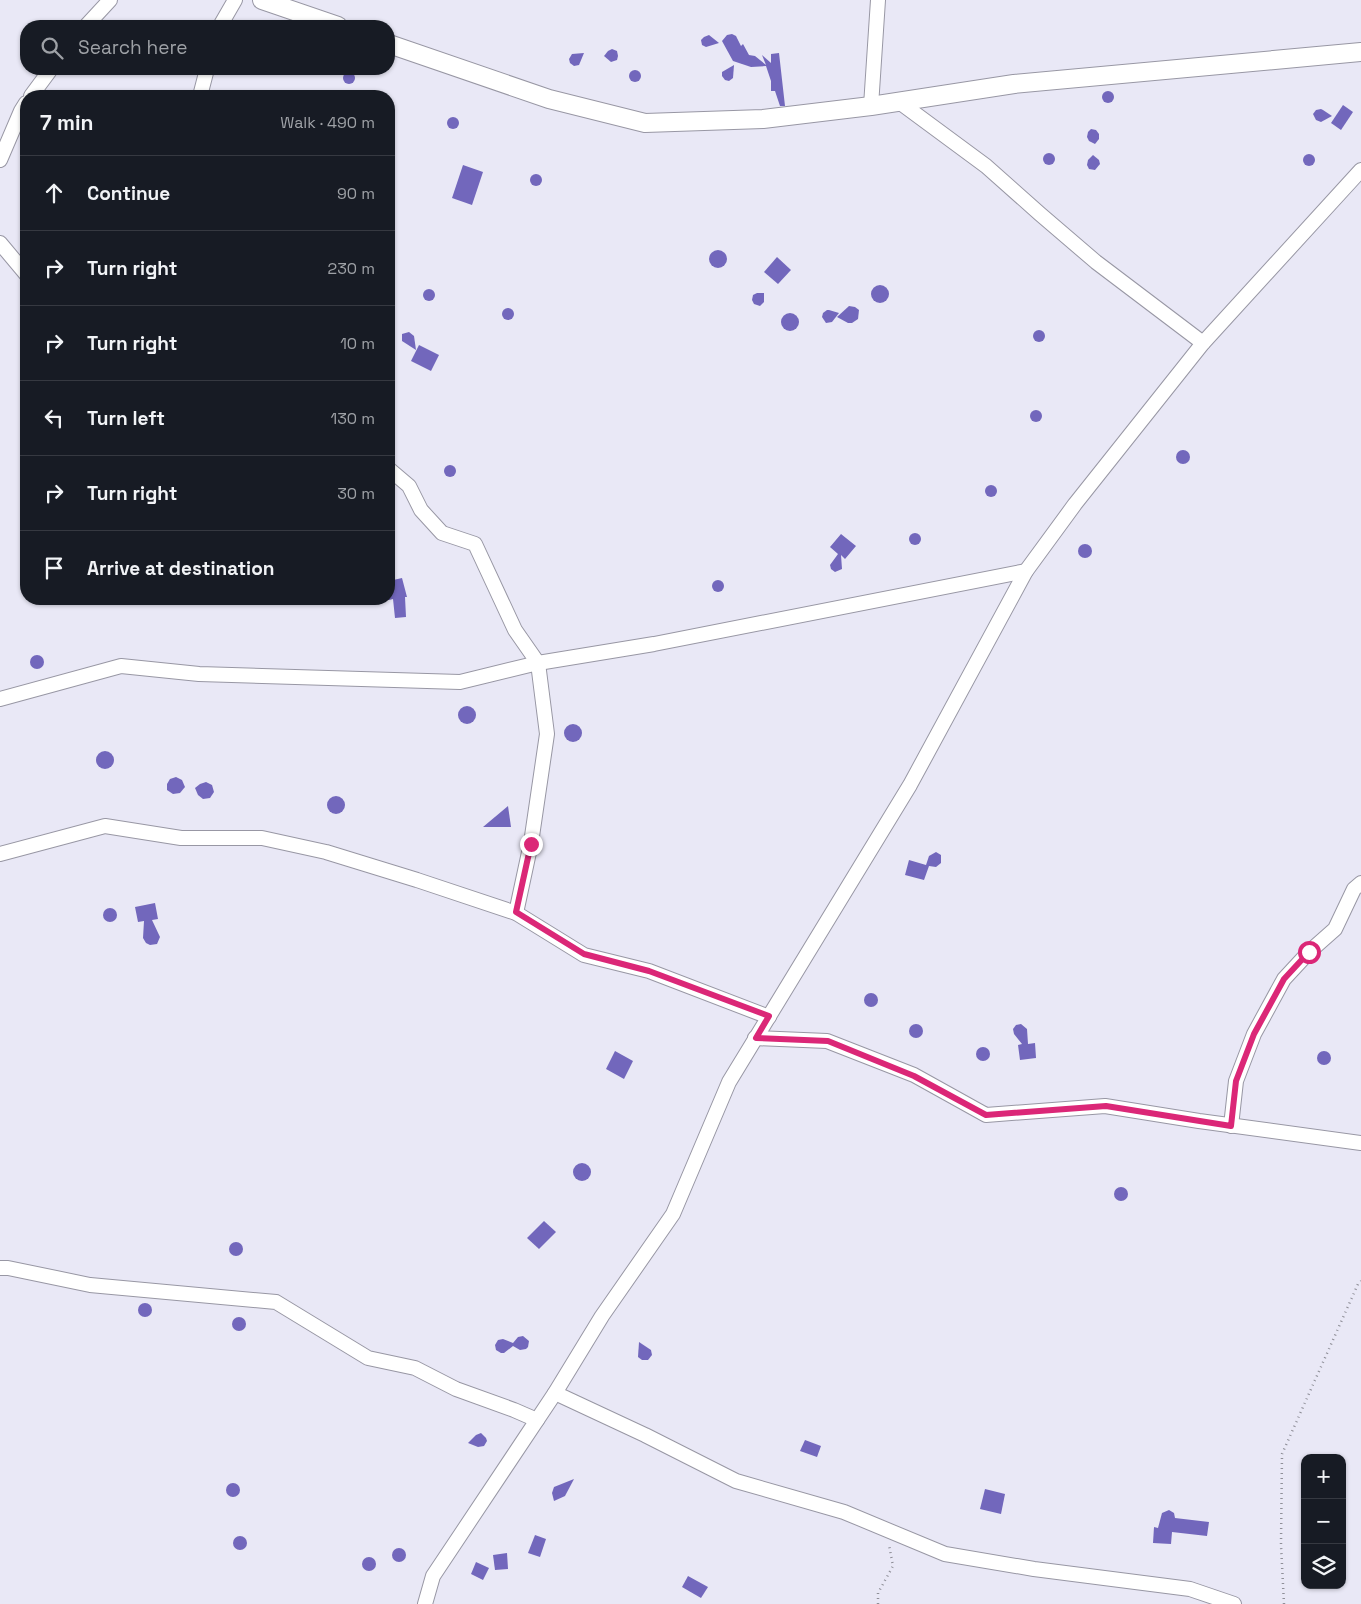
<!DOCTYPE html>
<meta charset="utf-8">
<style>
:root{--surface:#171b24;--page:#20242c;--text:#f1f3f6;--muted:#9ea1a6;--line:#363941}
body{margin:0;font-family:"Space Grotesk",sans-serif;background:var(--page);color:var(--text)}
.controls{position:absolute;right:15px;bottom:15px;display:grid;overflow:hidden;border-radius:10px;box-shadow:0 1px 4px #0004}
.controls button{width:45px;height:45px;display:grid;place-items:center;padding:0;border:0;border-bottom:1px solid var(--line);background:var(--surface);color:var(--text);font:25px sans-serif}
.stop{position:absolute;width:15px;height:15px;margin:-11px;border:4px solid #db2777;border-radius:50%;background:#fff}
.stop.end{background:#db2777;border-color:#fff;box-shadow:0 1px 5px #0008}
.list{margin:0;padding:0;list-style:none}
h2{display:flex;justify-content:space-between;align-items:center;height:65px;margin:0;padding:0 20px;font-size:21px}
h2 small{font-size:16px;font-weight:400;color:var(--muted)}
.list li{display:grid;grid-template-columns:32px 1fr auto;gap:15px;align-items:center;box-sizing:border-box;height:75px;padding:0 20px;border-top:1px solid var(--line)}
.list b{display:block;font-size:19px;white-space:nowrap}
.list em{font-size:16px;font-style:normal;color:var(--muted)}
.icon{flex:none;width:28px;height:28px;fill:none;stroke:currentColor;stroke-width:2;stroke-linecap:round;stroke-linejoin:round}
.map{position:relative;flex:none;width:1361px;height:1604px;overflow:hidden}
.search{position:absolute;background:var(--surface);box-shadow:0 1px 4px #0004;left:20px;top:20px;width:375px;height:55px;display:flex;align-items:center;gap:12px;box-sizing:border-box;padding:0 18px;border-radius:20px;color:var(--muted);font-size:19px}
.panel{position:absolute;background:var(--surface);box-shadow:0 1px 4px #0004;left:20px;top:90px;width:375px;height:515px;border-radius:20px}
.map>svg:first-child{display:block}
.building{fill:#7267bc}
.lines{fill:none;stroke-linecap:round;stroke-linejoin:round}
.minor-casing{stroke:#9897a4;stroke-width:16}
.tertiary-casing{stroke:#9897a4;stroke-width:20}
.path{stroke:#8f8f98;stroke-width:2.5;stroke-dasharray:1 4;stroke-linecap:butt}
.minor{stroke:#fff;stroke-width:14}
.tertiary{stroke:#fff;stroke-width:18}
.route{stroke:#db2777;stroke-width:6}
</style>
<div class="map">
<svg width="1361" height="1604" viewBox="0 0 1361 1604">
<rect width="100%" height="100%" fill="#e9e8f6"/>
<g class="building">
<polygon points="732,34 736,36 741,46 743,44 749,55 755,56 766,65 762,55 771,63 771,54 779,53 785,106 780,106 775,91 771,91 771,81 766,66 751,67 733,61 722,41 727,35"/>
<polygon points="709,35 719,43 706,47 702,45 701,40 704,37"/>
<polygon points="612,49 617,51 618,56 617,60 611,62 604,56 608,51"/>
<polygon points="584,53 579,65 574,66 570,63 569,59 572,54"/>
<polygon points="734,65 733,78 729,81 725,80 722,76 722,72"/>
<circle cx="635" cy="76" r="6"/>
<circle cx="349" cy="78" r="6"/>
<circle cx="1108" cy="97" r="6"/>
<polygon points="1343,105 1353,112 1341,130 1331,123"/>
<polygon points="1321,109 1323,110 1332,116 1321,122 1316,120 1313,114 1316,110"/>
<circle cx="453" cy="123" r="6"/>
<polygon points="1091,129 1096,130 1099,134 1099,139 1095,144 1089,141 1087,137 1088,132"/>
<circle cx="1049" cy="159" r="6"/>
<circle cx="1309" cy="160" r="6"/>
<polygon points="1093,155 1099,160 1100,164 1095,170 1089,169 1087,165 1088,160"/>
<polygon points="463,165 483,172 472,205 452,198"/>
<circle cx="536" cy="180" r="6"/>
<circle cx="718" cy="259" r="9"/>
<polygon points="777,257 791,270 778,284 764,272"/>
<circle cx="880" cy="294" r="9"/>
<circle cx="429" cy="295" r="6"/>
<polygon points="757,293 764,293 764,302 760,306 754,304 752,300 753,295"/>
<polygon points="849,306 855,307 859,310 858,319 852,323 848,323 837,317"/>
<circle cx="508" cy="314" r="6"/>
<polygon points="827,310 829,310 839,313 832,322 826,323 822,317 823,313"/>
<circle cx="790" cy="322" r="9"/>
<circle cx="1039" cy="336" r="6"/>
<polygon points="409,332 414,336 416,350 402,341 402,334"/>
<polygon points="419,345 439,355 431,371 411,361"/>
<circle cx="1036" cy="416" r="6"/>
<circle cx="1183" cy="457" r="7"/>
<circle cx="450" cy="471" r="6"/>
<circle cx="991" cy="491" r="6"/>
<circle cx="915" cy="539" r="6"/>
<polygon points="841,534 856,546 845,559 841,555 842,569 835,572 831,569 830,565 838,554 830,547"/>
<circle cx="1085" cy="551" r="7"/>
<polygon points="402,578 407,597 405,597 406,617 395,618 393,599 389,600 389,581"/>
<circle cx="718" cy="586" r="6"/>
<circle cx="37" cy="662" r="7"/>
<circle cx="467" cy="715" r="9"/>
<circle cx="573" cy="733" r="9"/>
<circle cx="105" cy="760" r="9"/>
<polygon points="176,777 182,780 185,787 180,793 173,794 167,790 167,784 170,779"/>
<polygon points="206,782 212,785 214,792 210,798 203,799 198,795 195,788 200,784"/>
<circle cx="336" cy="805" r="9"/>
<polygon points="508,806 511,827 483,827"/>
<polygon points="936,852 941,855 941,863 936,867 929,866 924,880 905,875 909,860 926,865 929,856"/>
<polygon points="155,903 158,919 152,920 160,937 157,944 150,945 146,943 143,938 144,921 138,922 135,907"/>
<circle cx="110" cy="915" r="7"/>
<circle cx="871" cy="1000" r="7"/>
<circle cx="916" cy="1031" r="7"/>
<polygon points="1021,1024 1027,1029 1028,1044 1035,1043 1036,1058 1020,1060 1018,1045 1022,1044 1014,1034 1013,1029 1016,1025"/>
<circle cx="983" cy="1054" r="7"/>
<circle cx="1324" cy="1058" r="7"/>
<polygon points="615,1051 633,1061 624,1079 606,1069"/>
<circle cx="582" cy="1172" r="9"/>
<circle cx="1121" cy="1194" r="7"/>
<polygon points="544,1221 556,1232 539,1249 527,1238"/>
<circle cx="236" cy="1249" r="7"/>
<circle cx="145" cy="1310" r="7"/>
<circle cx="239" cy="1324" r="7"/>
<polygon points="523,1336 529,1341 528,1347 526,1349 520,1350 513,1346 504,1353 501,1353 496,1350 495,1345 498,1340 503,1339 513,1343 518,1337"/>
<polygon points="639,1342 651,1350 652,1355 648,1360 642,1360 638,1357"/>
<polygon points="481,1433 486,1438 487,1441 484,1446 478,1447 468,1443 476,1435"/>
<polygon points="805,1440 821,1446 817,1457 800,1451"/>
<polygon points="574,1479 565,1496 554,1501 552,1493 554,1487"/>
<circle cx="233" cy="1490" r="7"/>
<polygon points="985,1489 1005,1494 1001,1514 980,1509"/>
<polygon points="1169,1510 1174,1513 1175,1518 1209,1522 1207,1536 1172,1532 1171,1544 1153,1543 1154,1527 1158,1528 1162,1513"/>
<polygon points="535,1535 546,1539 540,1557 528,1553"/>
<circle cx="240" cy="1543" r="7"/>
<circle cx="399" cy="1555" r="7"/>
<polygon points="507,1553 508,1569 495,1570 493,1555"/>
<circle cx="369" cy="1564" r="7"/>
<polygon points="476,1562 489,1568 483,1580 471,1574"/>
<polygon points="688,1576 708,1587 701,1598 682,1587"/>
</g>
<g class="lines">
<g class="minor-casing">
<g id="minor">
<polyline points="86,26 110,0"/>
<polyline points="220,26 235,0"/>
<polyline points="31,96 51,69"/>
<polyline points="200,96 207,69"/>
<polyline points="898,101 986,166 1040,214 1096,262 1203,343"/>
<polyline points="871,106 878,0"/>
<polyline points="0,160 21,111 26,103"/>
<polyline points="0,243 26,274"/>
<polyline points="389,469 409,486 421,510 442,533 475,544 515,630 538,663 547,734 531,843 516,913"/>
<polyline points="0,699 121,666 199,674 460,682 538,663 654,644 1026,571"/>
<polyline points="0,854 105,826 181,838 262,838 326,852 417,880 516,913 584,955 649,971 769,1017"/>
<polyline points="755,1038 827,1041 914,1075 986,1115 1105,1106 1199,1121 1361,1143"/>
<polyline points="1231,1126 1236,1081 1254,1034 1284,979 1309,952 1335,929 1354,889 1361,883"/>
<polyline points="0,1268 8,1268 90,1285 276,1302 368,1358 415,1368 456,1389 514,1410 537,1420"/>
<polyline points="555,1393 645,1435 736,1481 844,1512 945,1554 1034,1569 1190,1589 1234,1604"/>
<polyline points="425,1604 433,1576 555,1393 602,1316 673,1214 729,1082 910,785 1026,571 1075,504 1203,343 1361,170"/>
</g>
</g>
<g class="tertiary-casing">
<g id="tertiary">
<polyline points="262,0 338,26"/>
<polyline points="389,44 549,99 645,123 763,119 871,106 1014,84 1361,52"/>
</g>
</g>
<g class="path">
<polyline points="878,1604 878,1593 893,1566 889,1545"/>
<polyline points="1284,1604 1281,1545 1282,1454 1358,1284 1361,1281"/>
</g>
<use href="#minor" class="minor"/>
<use href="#tertiary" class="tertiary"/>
</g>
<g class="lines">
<polyline class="route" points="531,844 516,912 584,954 649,971 769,1016 756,1038 828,1041 914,1076 986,1115 1106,1106 1231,1126 1236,1081 1254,1034 1284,979 1309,952"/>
</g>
</svg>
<div class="controls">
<button>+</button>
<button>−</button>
<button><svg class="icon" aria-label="layers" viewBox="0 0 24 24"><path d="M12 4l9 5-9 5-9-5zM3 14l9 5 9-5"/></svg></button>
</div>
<div class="stop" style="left:1309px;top:952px"></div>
<div class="stop end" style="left:531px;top:844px"></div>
<div class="search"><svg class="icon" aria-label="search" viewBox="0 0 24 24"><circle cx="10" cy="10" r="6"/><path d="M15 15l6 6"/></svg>Search here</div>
<section class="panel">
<h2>7 min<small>Walk · 490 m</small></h2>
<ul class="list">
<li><svg class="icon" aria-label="ahead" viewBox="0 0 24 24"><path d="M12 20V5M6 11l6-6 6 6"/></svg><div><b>Continue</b></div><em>90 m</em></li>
<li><svg class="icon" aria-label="right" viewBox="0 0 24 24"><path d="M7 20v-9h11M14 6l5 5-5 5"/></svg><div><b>Turn right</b></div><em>230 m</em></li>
<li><svg class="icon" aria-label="right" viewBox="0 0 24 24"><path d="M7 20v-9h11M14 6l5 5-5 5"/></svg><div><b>Turn right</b></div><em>10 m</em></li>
<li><svg class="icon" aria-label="left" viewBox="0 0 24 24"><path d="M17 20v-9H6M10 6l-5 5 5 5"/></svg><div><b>Turn left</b></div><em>130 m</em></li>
<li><svg class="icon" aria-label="right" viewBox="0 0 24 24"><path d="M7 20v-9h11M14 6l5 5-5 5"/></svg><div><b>Turn right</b></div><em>30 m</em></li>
<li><svg class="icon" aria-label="arrive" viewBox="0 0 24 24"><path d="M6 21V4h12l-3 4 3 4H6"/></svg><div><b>Arrive at destination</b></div></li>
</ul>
</section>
</div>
